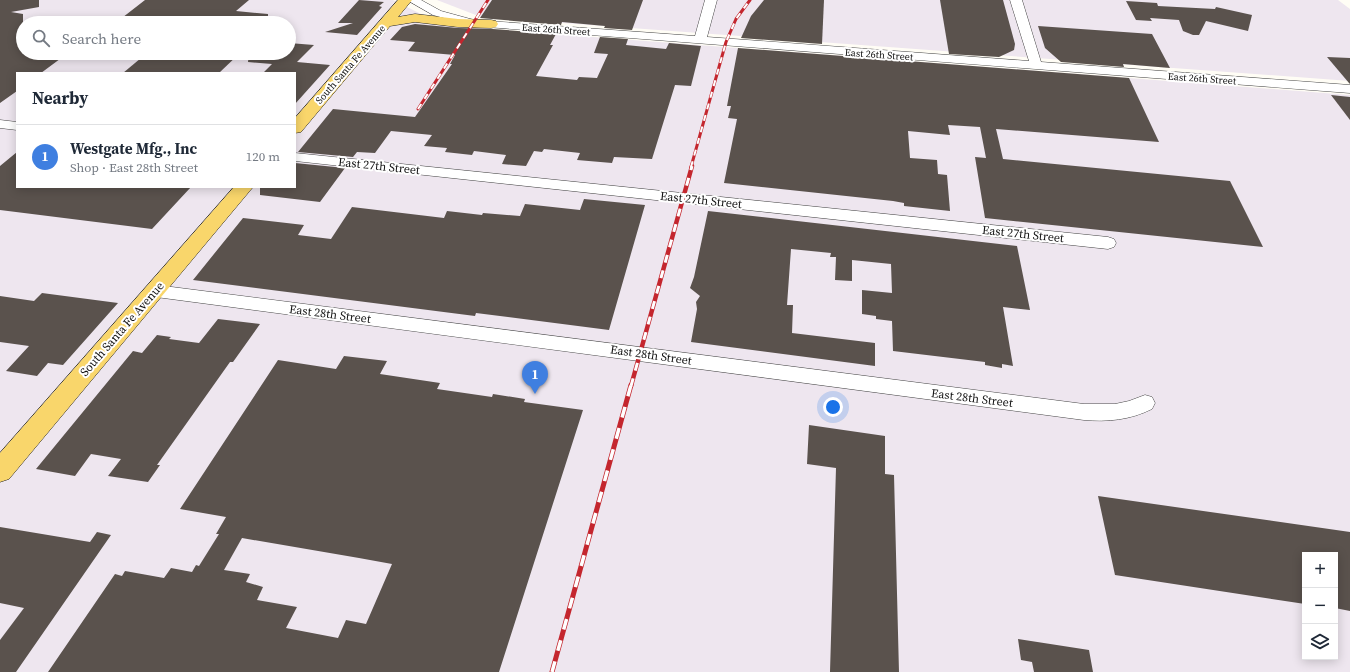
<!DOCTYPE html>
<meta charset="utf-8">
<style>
:root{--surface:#fff;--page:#f6f6f7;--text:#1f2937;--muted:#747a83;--line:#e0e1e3;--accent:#db2777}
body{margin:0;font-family:"Source Serif 4",serif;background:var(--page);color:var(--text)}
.controls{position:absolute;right:12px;bottom:12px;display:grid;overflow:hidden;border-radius:0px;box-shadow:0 2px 10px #0003}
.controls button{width:36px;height:36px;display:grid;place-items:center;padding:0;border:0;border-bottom:1px solid var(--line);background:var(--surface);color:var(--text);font:20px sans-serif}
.you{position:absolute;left:833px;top:407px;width:14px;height:14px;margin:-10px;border:3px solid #fff;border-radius:50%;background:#1a73e8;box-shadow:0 0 0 6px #1a73e833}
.badge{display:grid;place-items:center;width:26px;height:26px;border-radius:50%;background:var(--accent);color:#fff;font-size:13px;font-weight:700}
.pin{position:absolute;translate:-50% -33px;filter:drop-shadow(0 1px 2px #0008)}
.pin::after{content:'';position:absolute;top:21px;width:14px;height:12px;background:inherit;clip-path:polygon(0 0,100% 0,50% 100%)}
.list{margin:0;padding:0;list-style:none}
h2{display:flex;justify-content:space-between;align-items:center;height:52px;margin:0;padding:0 16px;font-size:17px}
h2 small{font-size:13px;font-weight:400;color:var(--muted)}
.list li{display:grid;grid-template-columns:26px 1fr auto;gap:12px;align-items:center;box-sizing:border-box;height:64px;padding:0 16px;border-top:1px solid var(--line)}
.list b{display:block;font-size:15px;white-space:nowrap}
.list p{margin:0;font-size:13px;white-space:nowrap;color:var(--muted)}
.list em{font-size:13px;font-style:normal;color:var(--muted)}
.icon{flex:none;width:22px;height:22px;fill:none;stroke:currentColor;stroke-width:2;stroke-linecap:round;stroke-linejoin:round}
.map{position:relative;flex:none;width:1350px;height:672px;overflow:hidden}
.search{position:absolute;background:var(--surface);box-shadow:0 2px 10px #0003;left:16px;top:16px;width:280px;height:44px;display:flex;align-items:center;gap:10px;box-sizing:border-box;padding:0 14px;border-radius:22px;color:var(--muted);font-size:15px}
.panel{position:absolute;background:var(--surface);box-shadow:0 2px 10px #0003;left:16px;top:72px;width:280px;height:116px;border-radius:0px}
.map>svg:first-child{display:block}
.industrial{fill:#eee6ef;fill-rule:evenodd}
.building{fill:#5a524d;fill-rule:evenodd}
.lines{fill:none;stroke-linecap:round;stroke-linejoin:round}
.minor-casing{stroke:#444;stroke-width:1}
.major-casing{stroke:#222;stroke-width:1}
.minor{fill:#fff;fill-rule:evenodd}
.major{fill:#f9d66b;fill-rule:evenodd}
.rail-far2-casing{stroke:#c4262e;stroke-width:3}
.rail-far1-casing{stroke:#c4262e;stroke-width:4.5}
.rail-casing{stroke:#c4262e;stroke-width:5}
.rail-far2{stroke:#fff;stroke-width:2;stroke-dasharray:6;stroke-linecap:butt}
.rail-far1{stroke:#fff;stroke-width:3;stroke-dasharray:8;stroke-linecap:butt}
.rail{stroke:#fff;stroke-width:3.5;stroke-dasharray:11;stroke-linecap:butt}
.labels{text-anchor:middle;stroke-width:4;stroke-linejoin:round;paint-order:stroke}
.far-street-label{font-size:10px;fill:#111;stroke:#fff}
.street-label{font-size:12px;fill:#111;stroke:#fff}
</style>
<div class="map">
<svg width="1350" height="672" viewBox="0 0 1350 672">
<rect width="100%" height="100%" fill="#fffdf5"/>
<g class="industrial">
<path d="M0 0H393L429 18 477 28 1350 95V672H0ZM23 23H289V53H23ZM17 73H295V187H17ZM1305 555H1335V657H1305Z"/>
<polygon points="437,0 1338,0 1350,9 1350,81 481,17"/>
</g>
<g class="building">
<polygon points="0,0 39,0 39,7 11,12 23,14 23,53 68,53 41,73 17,73 17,91 0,103"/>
<polygon points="145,0 249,0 236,11 268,14 268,23 146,23 118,21"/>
<polygon points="359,0 384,2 379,6 382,7 357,35 325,32 353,23 338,23"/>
<polygon points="492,0 643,0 632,30 604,28 605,26 562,22 561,25 480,18"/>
<polygon points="764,0 824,0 822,44 741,38 751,16"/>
<polygon points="940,0 1003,0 1015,44 1014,50 999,57 949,54"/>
<polygon points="1126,1 1157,3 1158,6 1215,9 1216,7 1252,15 1248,31 1206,21 1199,35 1193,35 1183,31 1179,20 1150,18 1152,21 1136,20"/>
<polygon points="415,24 458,28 493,29 556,34 550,45 553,45 536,76 577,80 579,77 597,78 608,54 594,53 600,37 628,39 626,45 666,49 669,43 701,46 691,86 675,85 652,159 614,157 612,163 577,160 580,153 544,149 542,152 534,151 526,166 502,164 506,155 474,151 472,155 445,152 447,148 424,146 432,135 391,131 375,153 357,152 353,157 298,152 333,109 415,117 452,64 450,64 455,55 408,51 415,42 390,40 402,27"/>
<polygon points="1038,26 1152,34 1170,68 1123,64 1124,67 1061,62 1045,48"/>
<polygon points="289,43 314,45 297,62 330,65 295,104 295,73 263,73 272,64 248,62 249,53 289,53"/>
<polygon points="738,48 1129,78 1159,142 996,129 1003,159 1230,181 1263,247 985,218 975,157 986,158 980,127 948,125 950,135 908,131 910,158 937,160 938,174 947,175 950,211 904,206 904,203 893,201 724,183 737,119 728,118 731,106 727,106"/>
<polygon points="147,53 240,53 219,73 123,73"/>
<polygon points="1327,57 1350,58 1350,84 1349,83"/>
<polygon points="1331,95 1350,97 1350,120"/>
<polygon points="17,152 17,187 191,187 152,229 0,210 0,166"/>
<polygon points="295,163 345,168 320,202 260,195 260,187 295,187"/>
<polygon points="584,199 645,205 609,330 476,313 475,316 193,280 243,218 304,225 298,235 331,239 352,207 444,218 447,211 482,215 483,213 520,216 525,204 580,210"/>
<polygon points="708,211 1017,246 1030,310 1003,307 1013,366 1002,364 1002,368 985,365 985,362 893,351 892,321 876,319 876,316 862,314 862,290 892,293 891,264 852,260 852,281 835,280 836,257 830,257 831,253 791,249 787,305 793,305 792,333 875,343 875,366 691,342 697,309 696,302 700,296 690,288 694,277"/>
<polygon points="42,293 118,303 63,365 48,363 37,376 6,371 29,346 0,342 0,296 34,301"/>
<polygon points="218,319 260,324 233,362 230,362 157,465 160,465 148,482 108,476 121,459 91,454 75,476 36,469 133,351 142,353 157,335 171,337 169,339 199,343"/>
<path d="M344 356 387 361 380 374 440 383 437 389 492 397 493 394 525 399 524 402 583 410 499 672H48L115 574 122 576 125 571 164 578 171 568 192 572 196 565 199 566 219 534H216L226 517 180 509 278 360 336 369ZM242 538 359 558 392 564 366 624 346 620 338 638 286 628 297 607 257 600 263 587 246 582 250 574 224 570Z"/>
<polygon points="809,425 885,436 885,474 894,475 899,672 830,672 836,468 807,464"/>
<polygon points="1098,496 1350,532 1350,611 1335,608 1335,555 1305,555 1305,604 1115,575"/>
<polygon points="0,527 90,542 97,532 111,535 16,672 0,672 0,640 24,608 0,603"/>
<polygon points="1018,639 1089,650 1093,672 1034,672 1032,662 1021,660"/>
</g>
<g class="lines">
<g class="minor-casing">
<g id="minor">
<polygon points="407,0 421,0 441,11 474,20 695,36 705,0 717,0 707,37 1029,61 1010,0 1022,0 1041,62 1350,85 1350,93 473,26 433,15"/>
<polygon points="0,120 17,122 17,130 0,128"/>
<polygon points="295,153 1108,237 1114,239 1116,243 1114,247 1108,249 295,161"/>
<path d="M156 285 1084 404H1115L1129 401 1145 395 1152 397 1155 403 1152 409C1130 420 1108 422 1084 420L156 297 150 295 147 291 150 287Z"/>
</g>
</g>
<g class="major-casing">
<g id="major">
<polygon points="398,0 412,0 398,17 415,14 458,19 491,20 496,21 498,24 496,27 491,28 458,27 415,22 390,26 301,132 295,133 295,118"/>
<polygon points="234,187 253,187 9,479 0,482 0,453"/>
</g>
</g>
<use href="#minor" class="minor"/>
<use href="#major" class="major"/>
<g class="rail-far2-casing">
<g id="rail-far2">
<polyline points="418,109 488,0"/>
<polyline points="691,167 726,42 736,19 750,0"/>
</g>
</g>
<g class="rail-far1-casing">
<polyline id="rail-far1" points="631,386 692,166"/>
</g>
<g class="rail-casing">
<polyline id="rail" points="552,672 631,385"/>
</g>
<use href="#rail-far2" class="rail-far2"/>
<use href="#rail-far1" class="rail-far1"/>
<use href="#rail" class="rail"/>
</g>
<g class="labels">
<g class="far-street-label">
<text transform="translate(556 29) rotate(4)" y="4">East 26th Street</text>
<text transform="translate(879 54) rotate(4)" y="4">East 26th Street</text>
<text transform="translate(350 64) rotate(-49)" y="4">South Santa Fe Avenue</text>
<text transform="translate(1202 78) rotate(4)" y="4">East 26th Street</text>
</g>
<g class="street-label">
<text transform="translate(379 166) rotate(6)" y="4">East 27th Street</text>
<text transform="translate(701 200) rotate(6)" y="4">East 27th Street</text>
<text transform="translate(1023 234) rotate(6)" y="4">East 27th Street</text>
<text transform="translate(330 314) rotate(7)" y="4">East 28th Street</text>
<text transform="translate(122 329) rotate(-49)" y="4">South Santa Fe Avenue</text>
<text transform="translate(651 355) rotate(8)" y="4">East 28th Street</text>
<text transform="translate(972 398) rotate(7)" y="4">East 28th Street</text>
</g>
</g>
</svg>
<div class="controls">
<button>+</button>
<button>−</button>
<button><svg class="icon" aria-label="layers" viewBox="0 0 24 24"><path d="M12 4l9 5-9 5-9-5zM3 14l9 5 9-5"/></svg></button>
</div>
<div class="you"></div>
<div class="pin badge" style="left:535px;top:394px;background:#3f7fe0">1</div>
<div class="search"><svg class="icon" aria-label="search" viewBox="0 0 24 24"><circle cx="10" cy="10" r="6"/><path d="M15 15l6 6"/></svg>Search here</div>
<section class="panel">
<h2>Nearby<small></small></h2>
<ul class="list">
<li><span class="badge" style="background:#3f7fe0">1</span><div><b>Westgate Mfg., Inc</b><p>Shop · East 28th Street</p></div><em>120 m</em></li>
</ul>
</section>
</div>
